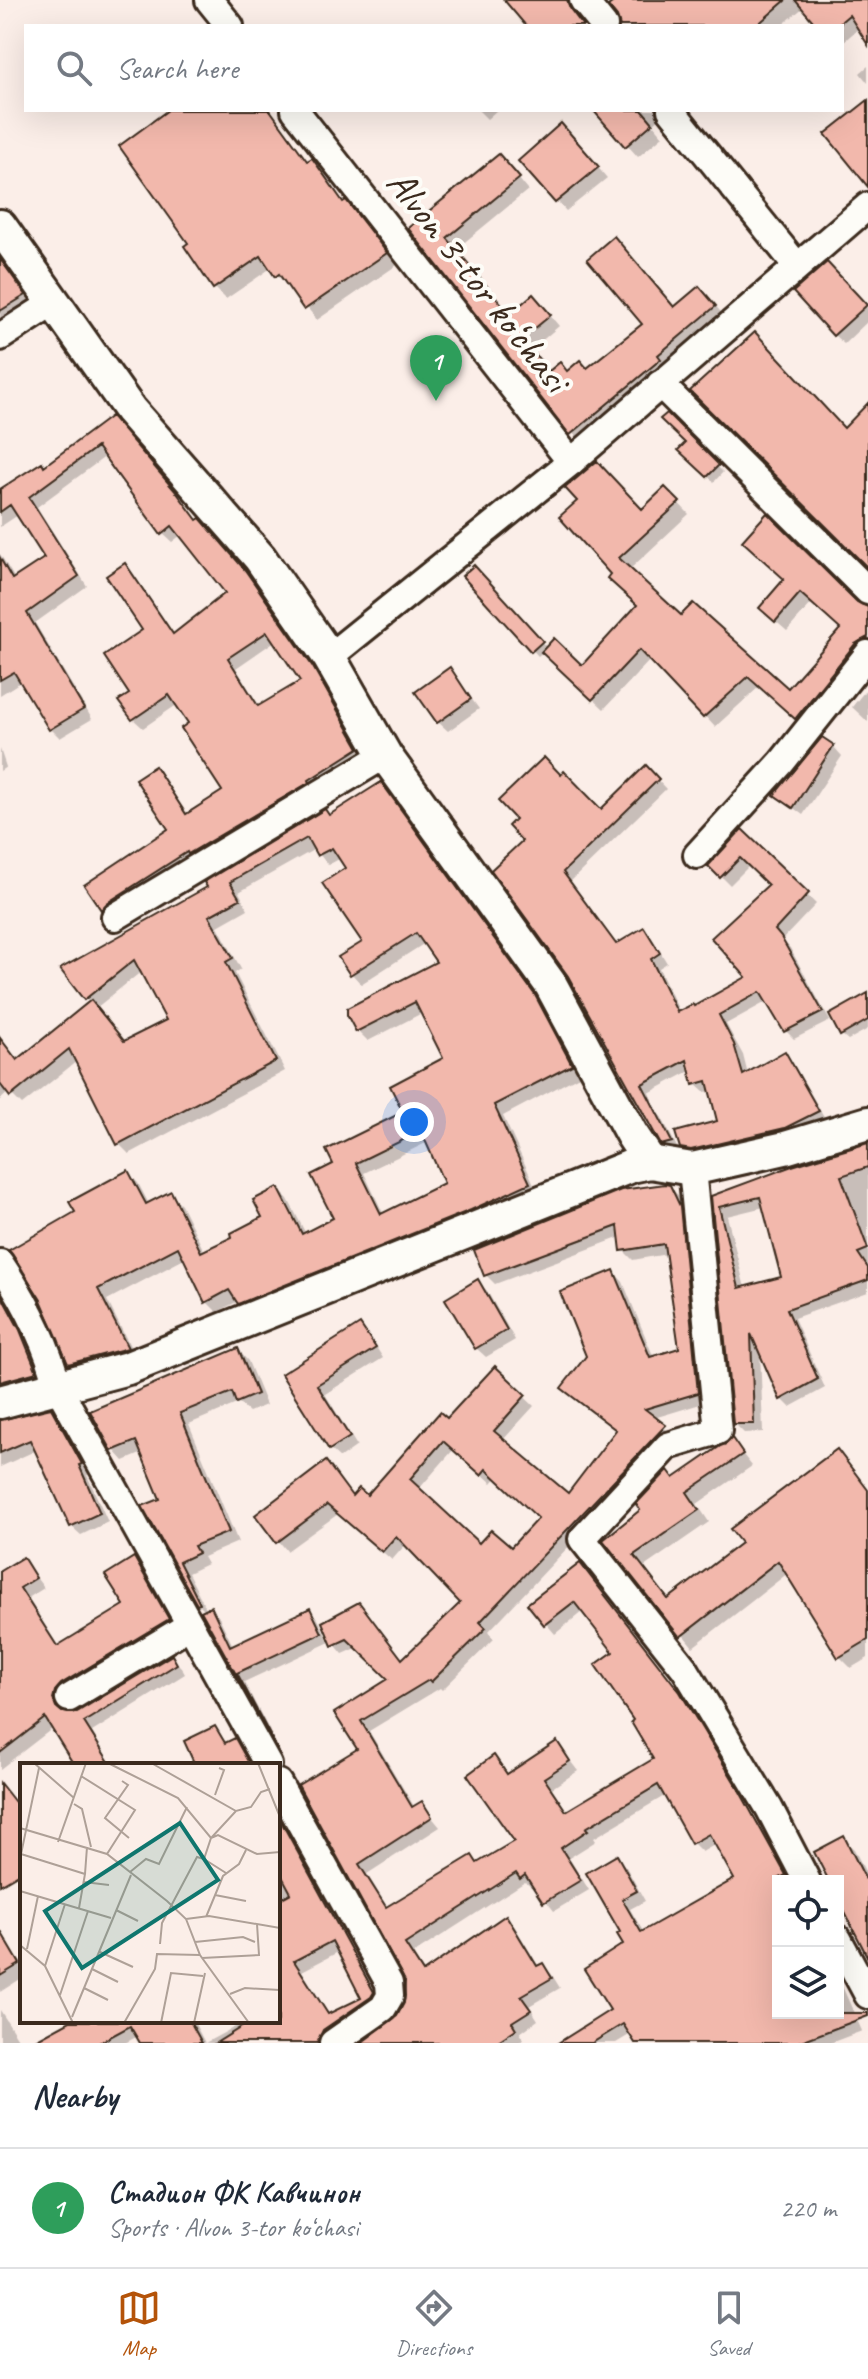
<!DOCTYPE html>
<meta charset="utf-8">
<style>
:root{--surface:#fff;--page:#f2f2f3;--text:#1f2937;--muted:#747a83;--line:#e0e1e3;--accent:#b45309}
body{margin:0;font-family:Caveat,sans-serif;background:var(--page);color:var(--text)}
.controls{position:absolute;right:24px;bottom:24px;display:grid;overflow:hidden;border-radius:0px;box-shadow:0 8px 32px #0002}
.controls button{width:72px;height:72px;display:grid;place-items:center;padding:0;border:0;border-bottom:2px solid var(--line);background:var(--surface);color:var(--text);font:40px sans-serif}
.you{position:absolute;left:414px;top:1122px;width:28px;height:28px;margin:-20px;border:6px solid #fff;border-radius:50%;background:#1a73e8;box-shadow:0 0 0 12px #1a73e833}
.badge{display:grid;place-items:center;width:52px;height:52px;border-radius:50%;background:var(--accent);color:#fff;font-size:26px;font-weight:700}
.pin{position:absolute;translate:-50% -66px;filter:drop-shadow(0 2px 4px #0008)}
.pin::after{content:'';position:absolute;top:42px;width:28px;height:24px;background:inherit;clip-path:polygon(0 0,100% 0,50% 100%)}
.list{margin:0;padding:0;list-style:none}
h2{display:flex;justify-content:space-between;align-items:center;height:104px;margin:0;padding:0 32px;font-size:34px}
h2 small{font-size:26px;font-weight:400;color:var(--muted)}
.list li{display:grid;grid-template-columns:52px 1fr auto;gap:24px;align-items:center;box-sizing:border-box;height:120px;padding:0 32px;border-top:2px solid var(--line)}
.list b{display:block;font-size:30px;white-space:nowrap}
.list p{margin:0;font-size:26px;white-space:nowrap;color:var(--muted)}
.list em{font-size:26px;font-style:normal;color:var(--muted)}
.icon{flex:none;width:44px;height:44px;fill:none;stroke:currentColor;stroke-width:2;stroke-linecap:round;stroke-linejoin:round}
.map{position:relative;flex:none;width:868px;height:2043px;overflow:hidden}
.search{position:absolute;background:var(--surface);box-shadow:0 8px 32px #0002;left:24px;right:24px;top:24px;height:88px;display:flex;align-items:center;gap:20px;box-sizing:border-box;padding:0 28px;border-radius:0px;color:var(--muted);font-size:30px}
.sheet{height:224px;background:var(--surface)}
nav{display:flex;justify-content:space-around;align-items:center;box-sizing:border-box;height:112px;border-top:2px solid var(--line);background:var(--surface);font-size:22px;color:var(--muted)}
nav a{display:grid;justify-items:center;gap:4px}
nav .on{color:var(--accent)}
.map>svg:first-child{display:block}
.shadow{fill:#0003;fill-rule:evenodd}
.building{fill:#f2b8ac;stroke:#3b2a1e;stroke-width:2;fill-rule:evenodd}
.lines{fill:none;stroke-linecap:round;stroke-linejoin:round}
.minor-casing{stroke:#3b2a1e;stroke-width:32}
.tertiary-casing{stroke:#3b2a1e;stroke-width:38}
.minor{stroke:#fdfcf7;stroke-width:26}
.tertiary{stroke:#fdfcf7;stroke-width:32}
.labels{text-anchor:middle;stroke-width:8;stroke-linejoin:round;paint-order:stroke}
.street-label{font-size:40px;fill:#3b2a1e;stroke:#fdfcf7}
.inset-road{fill:none;stroke:#aea097;stroke-width:2}
.view{fill:#0f766e;fill-opacity:0.15;stroke:#0f766e;stroke-width:4}
.inset-edge{fill:none;stroke:#3b2a1e;stroke-width:4}
</style>
<div class="map">
<svg width="868" height="2043" viewBox="0 0 868 2043">
<rect width="100%" height="100%" fill="#fbeee8"/>
<filter id="ink" filterUnits="userSpaceOnUse"><feTurbulence type="fractalNoise" baseFrequency=".0125" numOctaves="2"/><feDisplacementMap in="SourceGraphic" scale="16" xChannelSelector="R" yChannelSelector="G"/><feConvolveMatrix kernelMatrix="1 2 1 2 8 2 1 2 1" color-interpolation-filters="sRGB"/></filter>
<g filter="url(#ink)">
<g class="shadow">
<polygon points="507,0 559,0 563,4 568,0 579,11 584,26 529,26"/>
<polygon points="606,0 868,0 868,41 859,28 842,43 842,26 820,26 804,7 781,26 620,26 619,16"/>
<polygon points="868,66 868,83 860,73"/>
<polygon points="171,110 270,110 309,163 312,160 324,172 344,202 397,265 317,320 290,286 288,287 271,268 226,299 215,288 191,243"/>
<polygon points="478,110 497,110 487,119"/>
<polygon points="596,110 669,110 653,124 663,136 638,157"/>
<polygon points="570,135 607,178 566,211 557,201"/>
<polygon points="509,167 528,190 455,250 511,316 543,307 559,326 531,350 550,373 588,370 709,298 725,317 582,444 411,229"/>
<polygon points="0,258 34,306 0,327"/>
<polygon points="836,274 868,309 868,321 844,344 834,335"/>
<polygon points="667,416 723,472 714,482 681,450 688,443"/>
<path d="M120 428 199 522 254 582 322 679 367 758 111 918 86 886 171 829 154 769 188 815 225 791 191 724 178 704 143 728 133 719 132 694 145 631 125 566 134 575 174 635 228 593 181 535 172 542 162 533 106 456 37 507 87 586 35 623 92 719 60 738 51 729 22 681 0 695V554L15 579 46 559 18 515 0 527V491ZM275 641 303 681 260 707 236 668Z"/>
<polygon points="665,489 689,514 629,570 681,618 788,691 842,630 812,603 787,631 772,618 786,580 868,608 868,654 807,728 760,686 715,727 651,659 604,709 543,652 538,656 465,576 474,568 547,648 582,667 639,606 562,517 642,511"/>
<polygon points="450,670 479,709 448,731 438,722"/>
<polygon points="868,687 868,722 852,707"/>
<polygon points="833,746 842,756 803,815 776,795"/>
<polygon points="0,749 6,767 0,771"/>
<polygon points="646,768 666,789 571,881 617,945 644,929 652,938 667,963 659,968 680,1013 694,1008 749,977 771,885 750,865 730,885 711,866 742,832 816,904 782,940 790,948 830,1021 794,1039 785,1030 768,1001 726,1024 743,1055 748,1075 784,1054 793,1063 826,1120 794,1136 691,1156 681,1147 720,1122 712,1091 704,1092 695,1084 692,1070 649,1093 679,1151 672,1153 663,1143 569,975 494,870 602,812"/>
<path d="M381 785 391 795 544 1007 581 1075 503 1116 538 1193 249 1312 238 1301 217 1312 207 1302 186 1258 107 1300 136 1358 80 1373 70 1363 78 1213 128 1173 138 1183 149 1204 171 1194 181 1204 205 1253 235 1238 264 1218 278 1189 288 1199 306 1234 336 1219 335 1165 406 1113 446 1059 422 1013 368 1041 358 1031 439 963 425 943 361 984 352 974 341 957 365 942 347 869 341 858 328 865 315 849 239 892 248 909 218 926 241 969 235 973 285 1071 129 1154 119 1144 77 1061 22 1105 9 1092 0 1100V1039L18 1061 90 1003 63 970ZM142 971 169 1021 125 1043 96 1008ZM428 1142 447 1184 384 1215 364 1173Z"/>
<polygon points="868,999 868,1029 848,1040 842,1035"/>
<path d="M868 1145V1292L794 1318 825 1388 790 1407 781 1398 760 1349 763 1432 744 1433 735 1424 713 1197ZM764 1207 783 1278 745 1288 727 1216Z"/>
<path d="M669 1187 679 1196 688 1217 707 1402 654 1418 673 1436 488 1632 494 1639 442 1690 440 1688 369 1731 415 1808 421 1804 440 1827 367 1874 388 1908 472 1857 479 1864 517 1842 494 1758 509 1775 557 1744 578 1771 552 1788 568 1812 655 1760 636 1721 616 1653 583 1611 555 1634 530 1605 580 1565 689 1704 792 1881H778V2013H838V1977L862 2031 830 2043H637L631 2034 616 2043H563L613 2010 626 1945 617 1858 626 1867 645 1901 630 1909 644 1933 737 1880 716 1844 702 1852 693 1843 666 1795 594 1838 596 1841 569 1858 589 1890 554 1911 534 1885 531 1887 525 1882 413 1954 425 1973 506 1917 515 1927 539 1967 543 1965 552 1975 560 1988 529 2006 538 2020 520 2033 524 2039 518 2043H364L394 2023 406 2004 405 1975 300 1786 360 1750 336 1714 391 1679 359 1647 343 1654 332 1641 244 1682 277 1745 203 1612 206 1611 199 1604 145 1507 163 1500 143 1453 124 1461 114 1450 238 1350 248 1361 266 1405 249 1412 239 1403 189 1424 238 1542 203 1557 207 1564 188 1573 207 1610 211 1608 219 1617 233 1646 310 1610 318 1619 328 1640 359 1605 403 1660 463 1603 406 1544 392 1560 338 1514 287 1551 258 1515 326 1464 353 1497 367 1498 448 1421 495 1369 534 1406 502 1441 568 1496 618 1431 588 1356 614 1272 623 1282 654 1358 681 1350 667 1254 633 1260 623 1250 621 1237 495 1284 486 1275ZM454 1449 492 1483 497 1477 541 1518 511 1550 479 1546 418 1490Z"/>
<polygon points="478,1282 487,1291 515,1340 486,1357 476,1348"/>
<polygon points="0,1290 30,1342 46,1383 0,1397"/>
<polygon points="360,1326 369,1336 383,1358 325,1394 357,1446 340,1458 330,1449 284,1374"/>
<polygon points="51,1410 60,1420 90,1474 87,1475 108,1522 81,1535 71,1526 37,1450 0,1467 0,1425"/>
<polygon points="732,1441 752,1466 697,1504 709,1522 644,1567 670,1601 744,1544 837,1451 868,1489 868,1658 851,1668 840,1657 788,1573 693,1647 606,1540 675,1480"/>
<polygon points="22,1559 44,1588 28,1598 59,1647 127,1606 134,1560 143,1569 177,1629 63,1701 64,1714 77,1714 171,1657 181,1667 185,1674 92,1732 112,1765 76,1765 53,1728 0,1769 0,1573"/>
<polygon points="215,1729 228,1744 234,1740 244,1750 252,1765 197,1765"/>
<polygon points="0,1783 22,1811 22,1883 0,1858"/>
<path d="M278 1811 382 1999 330 2043H205L246 2021H278ZM340 1951 363 1999 330 2016 302 1971Z"/>
<polygon points="843,1839 854,1849 868,1877 868,1955 838,1895 838,1881 831,1881"/>
<polygon points="8,1947 22,1963 22,1978 0,1992 0,1949"/>
<polygon points="0,2010 21,2043 0,2043"/>
<polygon points="75,2021 196,2021 194,2022 205,2043 142,2043 138,2036 125,2043 36,2043"/>
</g>
<g class="building">
<polygon points="504,0 567,0 571,10 583,26 526,26"/>
<polygon points="616,0 786,0 756,26 620,26 617,17 608,6"/>
<polygon points="795,0 868,0 868,45 849,15 836,26 817,26"/>
<polygon points="868,100 868,187 825,134"/>
<polygon points="168,110 270,110 307,161 312,158 343,202 346,200 387,253 304,310 279,274 275,277 261,256 213,289 184,246 188,243 119,146"/>
<polygon points="593,110 642,110 653,123 625,147"/>
<polygon points="561,123 599,167 555,203 518,161"/>
<polygon points="499,154 520,178 447,238 510,314 533,294 551,315 522,339 549,371 560,362 567,371 580,360 587,368 642,324 587,259 614,236 674,307 699,286 716,306 658,355 661,359 570,435 408,228"/>
<polygon points="0,259 26,295 0,311"/>
<polygon points="827,262 867,305 833,336 793,292"/>
<polygon points="755,332 844,428 868,403 868,568 690,391"/>
<polygon points="667,413 719,465 707,477 678,450 685,443 660,419"/>
<path d="M111 416 177 493 197 520 200 518 245 570 313 667 359 748 309 780 310 782 188 854 187 852 107 903 101 910 84 885 168 829 135 779 155 766 186 814 222 791 181 728 188 723 169 695 132 720 118 701 129 694 104 656 142 630 106 576 125 563 173 634 225 593 172 526 161 535 97 447 29 497 79 576 27 613 84 709 49 730 14 672 0 680V558L12 579 44 558 10 505 0 512V489L42 462 44 466ZM267 632 300 681 258 706 228 658Z"/>
<polygon points="597,461 642,509 665,487 680,502 619,558 681,615 693,603 788,688 840,629 800,593 775,622 759,608 784,579 742,541 767,513 857,602 868,607 868,637 855,644 795,719 748,677 703,718 639,650 592,700 541,652 554,638 582,665 637,605 607,578 610,574 559,517 577,501 565,488"/>
<polygon points="474,565 543,641 531,652 462,576"/>
<polygon points="450,667 471,699 437,723 415,692"/>
<polygon points="822,737 834,745 793,808 774,795"/>
<polygon points="544,757 561,775 564,771 601,809 646,765 659,779 563,872 616,944 644,927 660,953 651,959 677,1012 693,1004 694,1006 746,977 711,938 768,885 740,858 720,878 708,866 742,829 809,893 775,930 781,937 823,1012 784,1032 760,992 719,1015 734,1044 743,1075 785,1051 819,1111 785,1128 691,1150 680,1148 675,1132 717,1121 707,1081 693,1085 687,1060 642,1084 672,1142 661,1145 568,976 491,870 522,841 508,826 515,819 498,801"/>
<path d="M381 782 535 995 572 1065 494 1105 530 1183 471 1210 238 1304 229 1290 205 1303 178 1247 98 1289 128 1348 68 1364 41 1300 9 1250 75 1212 69 1202 128 1170 146 1204 171 1191 201 1252 232 1237 231 1233 262 1217 253 1200 278 1187 302 1234 333 1218 311 1175 333 1164 326 1150 403 1112 390 1086 443 1058 415 1002 356 1032 347 1015V1008L436 962 416 933 350 975 338 957 362 942 322 883 345 868 332 848 317 856 307 838 230 882 240 899 209 916 233 958 226 962 276 1061 117 1145 69 1049 10 1097 0 1084V1038L17 1060 91 1000 124 1041 166 1020 134 960 84 1000 60 969 207 887 204 882 325 809 329 815ZM421 1131 444 1183 381 1214 356 1163Z"/>
<polygon points="868,993 868,1020 840,1036 829,1015"/>
<path d="M868 1143V1167L841 1176 868 1249 858 1253 868 1268V1280L787 1309 818 1379 780 1400 751 1334 754 1424H733L711 1196 792 1166ZM760 1197 781 1277 739 1288 719 1207Z"/>
<path d="M665 1184 670 1185 680 1206 698 1393 645 1409 666 1425 480 1622 486 1628 431 1682 429 1680 361 1721 412 1807 422 1801 432 1817 359 1864 386 1907 472 1855 477 1863 514 1841 467 1775 494 1755 507 1774 557 1741 570 1761 544 1778 566 1811 653 1759 631 1722 633 1720 595 1665 613 1652 574 1602 544 1625 527 1604 580 1563 680 1692 738 1788 786 1875 778 1879V2013H868V2016L796 2043H635L623 2024 592 2043H558L610 2010 584 1969 623 1944 617 1934 620 1932 586 1873 617 1855 637 1891 622 1899 641 1932 734 1879 709 1834 691 1844 658 1785 586 1828 588 1830 561 1848 581 1880 543 1903 525 1875 520 1879 516 1873 405 1944 423 1972 506 1915 537 1966 543 1963 552 1978 521 1996 531 2010 512 2022 516 2029 495 2043H361L397 2016 404 2003 405 1981 298 1785 357 1749 334 1713 388 1679 347 1639 332 1646 322 1622 359 1602 402 1659 460 1603 396 1536 382 1552 327 1505 276 1543 255 1515 326 1461 352 1496 359 1488 367 1495 440 1412 447 1418 495 1366 526 1395 494 1431 568 1493 616 1430 561 1388 586 1356 560 1292 614 1270 650 1357 679 1348 664 1244 621 1251 618 1226 484 1276 474 1250 621 1190ZM443 1441 481 1475 486 1469 538 1518 511 1547 491 1530 479 1543 410 1479Z"/>
<polygon points="478,1279 507,1330 475,1349 445,1299"/>
<polygon points="0,1293 20,1330 37,1372 0,1382"/>
<polygon points="360,1324 376,1348 317,1385 350,1437 329,1450 281,1374"/>
<polygon points="238,1348 257,1394 236,1403 232,1392 180,1413 229,1532 194,1546 198,1553 179,1562 200,1604 197,1605 142,1506 160,1499 136,1441 112,1451 90,1411"/>
<polygon points="51,1408 82,1464 79,1465 100,1513 70,1527 30,1440 0,1453 0,1420"/>
<polygon points="732,1438 743,1454 687,1492 699,1510 634,1555 668,1599 741,1543 730,1529 837,1449 868,1490 868,1640 838,1658 778,1561 680,1637 603,1540 640,1510 636,1504 668,1470 674,1478"/>
<polygon points="23,1557 36,1578 20,1588 57,1646 124,1605 105,1575 134,1557 169,1619 61,1684 55,1691 53,1699 56,1707 62,1712 77,1712 172,1655 177,1664 84,1722 111,1765 74,1765 45,1718 0,1753 0,1571"/>
<polygon points="211,1606 230,1646 310,1608 322,1633 237,1673 278,1750 201,1611"/>
<polygon points="215,1726 225,1743 235,1738 250,1765 195,1765 184,1741"/>
<polygon points="0,1783 22,1811 22,1872 0,1885"/>
<path d="M278 1816 374 1992 371 1997 323 2030 317 2043H216L251 2021H278V1900L291 1893 278 1869ZM332 1941 361 1998 328 2014 294 1961Z"/>
<polygon points="844,1836 868,1884 868,1958 838,1899 838,1881 829,1881 814,1852"/>
<polygon points="0,1930 20,1964 0,1976"/>
<polygon points="70,2021 190,2021 202,2043 140,2043 130,2026 99,2043 30,2043"/>
</g>
<g class="lines">
<g class="minor-casing">
<g id="minor">
<polyline points="209,0 230,26"/>
<polyline points="583,0 604,26"/>
<polyline points="295,110 571,462"/>
<polyline points="671,110 797,266"/>
<polyline points="0,337 53,303"/>
<polyline points="660,384 868,591"/>
<polyline points="329,657 571,462 868,206"/>
<polyline points="697,855 782,762 868,654"/>
<polyline points="115,917 385,755"/>
<polyline points="692,1169 718,1431 668,1446 582,1539 685,1669 769,1808 807,1881"/>
<path d="M0 1263C26 1302 47 1342 58 1387L268 1765"/>
<polyline points="69,1698 190,1625"/>
<polyline points="278,1783 389,1983 390,1996 383,2008 333,2043"/>
<polyline points="838,1939 868,1995"/>
</g>
</g>
<g class="tertiary-casing">
<g id="tertiary">
<polyline points="0,226 130,410 260,558 329,657 385,755 551,985 632,1135 650,1162"/>
<polyline points="0,1402 128,1368 631,1166 650,1162 692,1169 785,1148 868,1123"/>
</g>
</g>
<use href="#minor" class="minor"/>
<use href="#tertiary" class="tertiary"/>
</g>
</g>
<g class="labels">
<g class="street-label">
<text transform="translate(479 280) rotate(52)" y="14">Alvon 3-tor ko‘chasi</text>
</g>
</g>
<g transform="translate(20 1763)">
<rect width="260" height="260" fill="#fbeee8"/>
<path class="inset-road" d="M14 0 54 35M88 0 158 35 191 75 198 72 237 91 260 89M238 0 260 54M133 1 216 48 231 44 241 29 250 26M61 13 115 47 87 91M102 18 108 22 85 55 109 75M195 32 204 7 199 5M54 41 62 46 71 84M0 65 87 91 147 138 166 156 180 192 229 260M38 79 66 0M1 91 65 111 59 145M0 96 19 5M184 96 206 110M110 109 126 96 139 101 167 44M65 111 67 84M64 119 89 122M0 128 91 155M195 132 226 138M96 147 118 158M186 154 203 113 219 101 226 87M166 156 189 153 260 165M175 179 223 174 235 179M140 181 142 160 177 94 184 96 191 75 216 48M0 182 25 203 53 260M7 186 18 133M80 189 113 204M182 195 239 192 237 161M25 203 45 141M72 206 98 219M64 225 88 237M210 231 225 225 260 227M40 232 68 148M52 254 111 112M104 260 135 206 137 191 180 192M141 260 151 210 183 213M174 260 185 210"/>
<path class="view" d="M160 60 198 117 62 205 25 148Z"/>
<rect width="260" height="260" class="inset-edge"/>
</g>
</svg>
<div class="controls">
<button><svg class="icon" aria-label="locate" viewBox="0 0 24 24"><circle cx="12" cy="12" r="6"/><path d="M12 2v4M12 18v4M2 12h4M18 12h4"/></svg></button>
<button><svg class="icon" aria-label="layers" viewBox="0 0 24 24"><path d="M12 4l9 5-9 5-9-5zM3 14l9 5 9-5"/></svg></button>
</div>
<div class="you"></div>
<div class="pin badge" style="left:436px;top:401px;background:#2e9e5b">1</div>
<div class="search"><svg class="icon" aria-label="search" viewBox="0 0 24 24"><circle cx="10" cy="10" r="6"/><path d="M15 15l6 6"/></svg>Search here</div>
</div>
<section class="sheet">
<h2>Nearby<small></small></h2>
<ul class="list">
<li><span class="badge" style="background:#2e9e5b">1</span><div><b>Стадион ФК Кавчинон</b><p>Sports · Alvon 3-tor ko‘chasi</p></div><em>220 m</em></li>
</ul>
</section>
<nav>
<a class="on"><svg class="icon" aria-label="map" viewBox="0 0 24 24"><path d="M3 6l6-2 6 2 6-2v14l-6 2-6-2-6 2zM9 4v14M15 6v14"/></svg>Map</a>
<a><svg class="icon" aria-label="directions" viewBox="0 0 24 24"><path d="M12 3l9 9-9 9-9-9zM9 14v-3h6M13 9l2 2-2 2"/></svg>Directions</a>
<a><svg class="icon" aria-label="saved" viewBox="0 0 24 24"><path d="M7 4h10v16l-5-4-5 4z"/></svg>Saved</a>
</nav>
